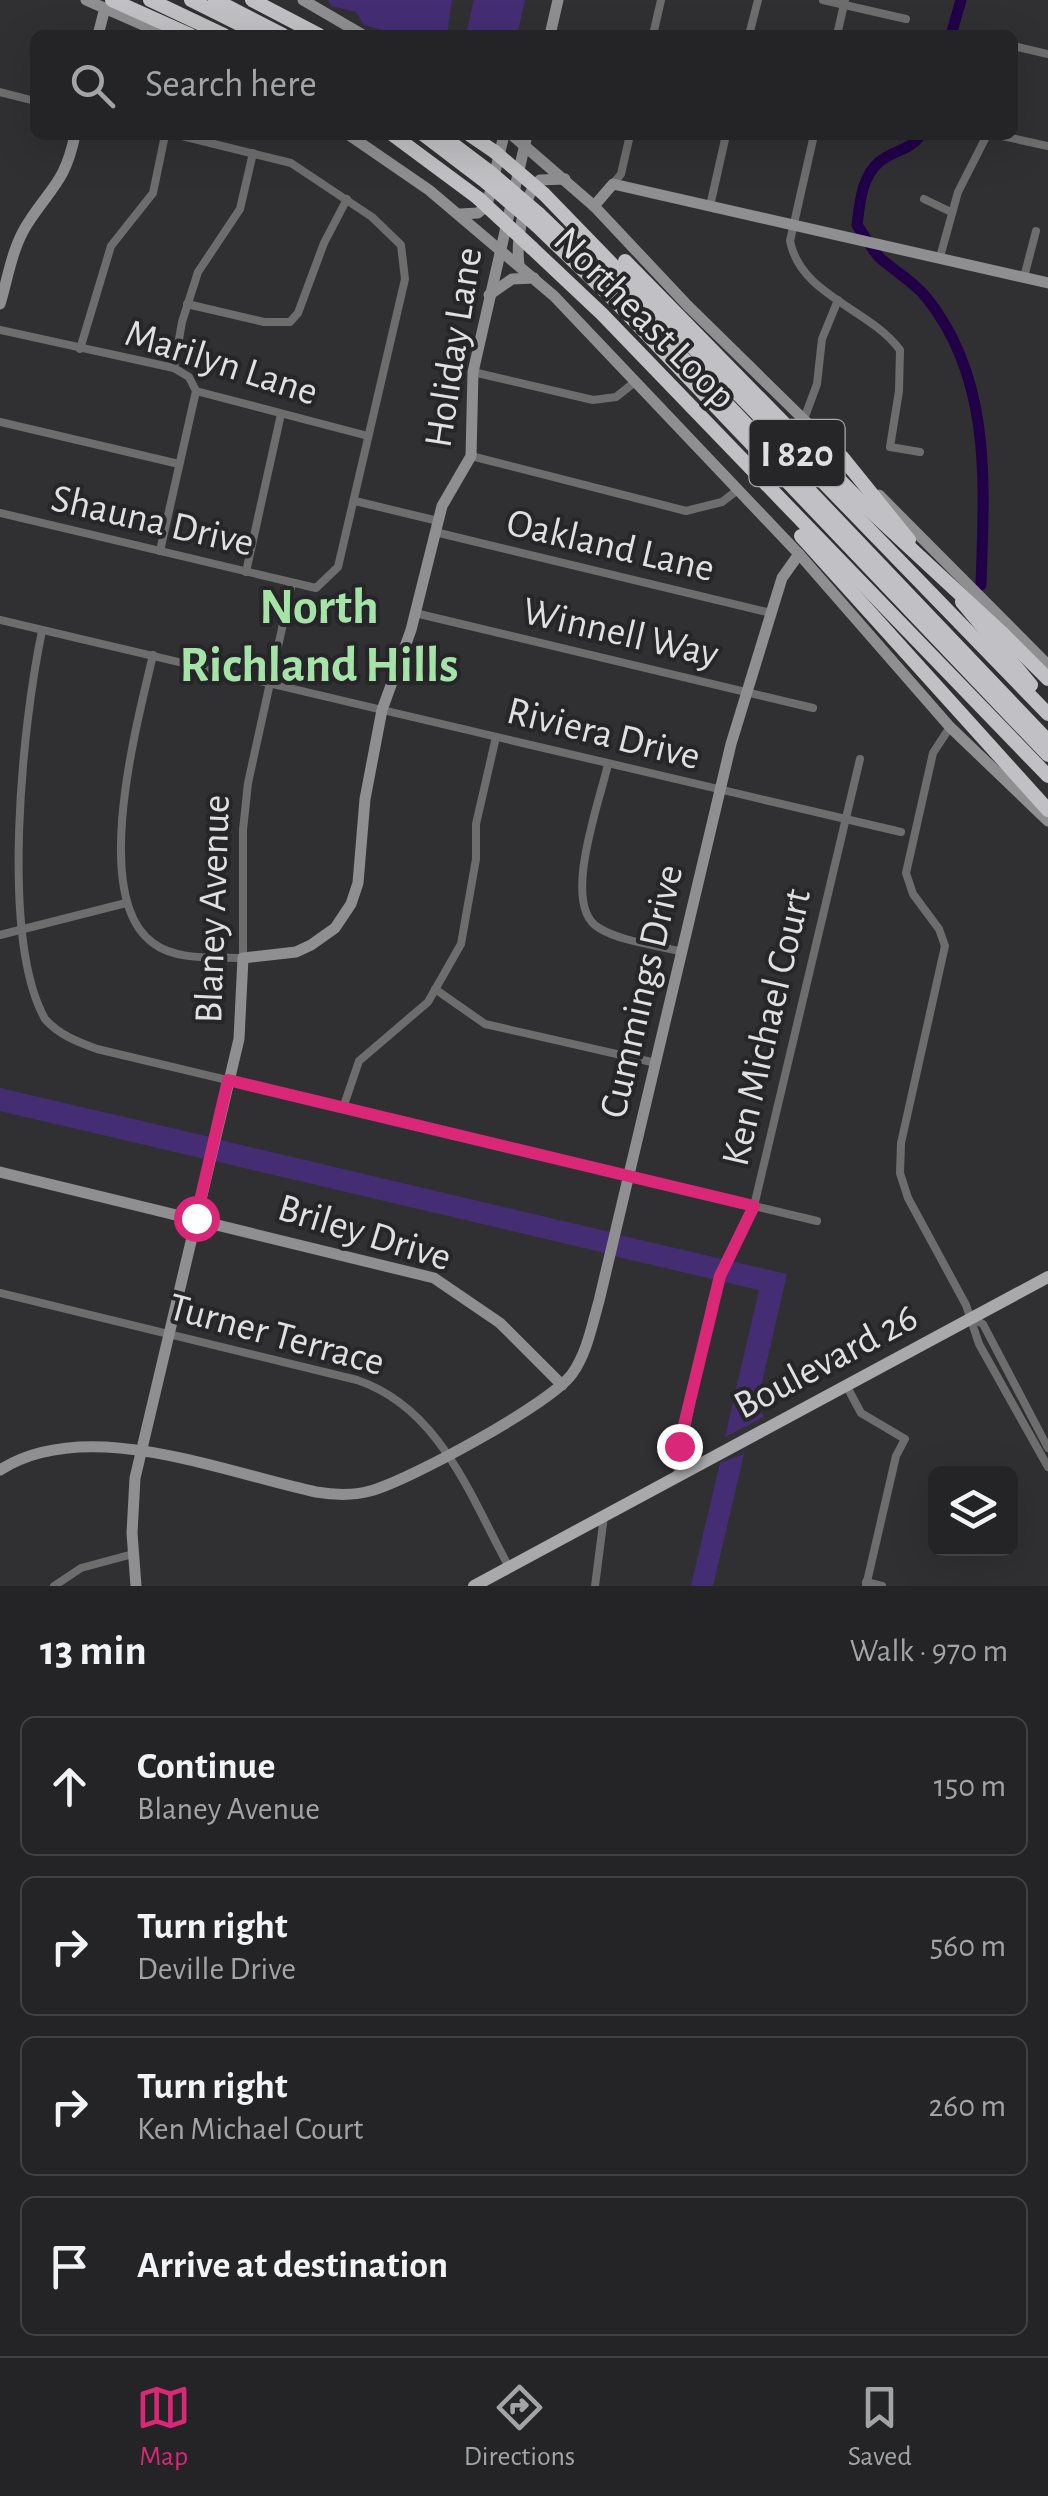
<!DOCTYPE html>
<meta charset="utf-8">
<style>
:root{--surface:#242426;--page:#303032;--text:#f1f3f6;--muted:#a3a4a7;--line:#414143;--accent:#db2777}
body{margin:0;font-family:"Alegreya Sans",sans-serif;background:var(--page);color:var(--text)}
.controls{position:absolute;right:30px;bottom:30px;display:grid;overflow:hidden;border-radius:15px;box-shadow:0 10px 40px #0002}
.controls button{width:90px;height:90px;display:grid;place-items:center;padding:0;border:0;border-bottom:2px solid var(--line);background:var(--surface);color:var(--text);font:50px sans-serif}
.stop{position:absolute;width:30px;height:30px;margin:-22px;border:8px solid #db2777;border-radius:50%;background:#fff}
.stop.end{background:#db2777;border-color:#fff;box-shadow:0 2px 10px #0008}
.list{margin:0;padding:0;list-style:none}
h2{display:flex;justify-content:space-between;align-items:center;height:130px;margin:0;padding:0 40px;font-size:42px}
h2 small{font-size:32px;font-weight:400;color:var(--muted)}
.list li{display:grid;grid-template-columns:65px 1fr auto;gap:30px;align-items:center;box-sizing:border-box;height:140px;margin:0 20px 20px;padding:0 20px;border:2px solid var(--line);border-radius:15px}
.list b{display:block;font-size:38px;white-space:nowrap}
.list p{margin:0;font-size:32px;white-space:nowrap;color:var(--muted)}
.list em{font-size:32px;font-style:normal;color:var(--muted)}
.icon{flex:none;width:55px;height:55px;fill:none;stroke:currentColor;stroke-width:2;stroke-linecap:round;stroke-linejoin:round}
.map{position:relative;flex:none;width:1048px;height:1586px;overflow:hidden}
.search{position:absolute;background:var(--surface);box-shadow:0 10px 40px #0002;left:30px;right:30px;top:30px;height:110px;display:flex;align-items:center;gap:25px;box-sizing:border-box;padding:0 35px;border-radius:15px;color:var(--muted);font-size:38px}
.sheet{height:770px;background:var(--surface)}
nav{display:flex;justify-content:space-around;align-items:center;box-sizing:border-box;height:140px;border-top:2px solid var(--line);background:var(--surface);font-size:28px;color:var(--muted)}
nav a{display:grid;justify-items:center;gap:5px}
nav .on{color:var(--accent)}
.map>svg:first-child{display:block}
.green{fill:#452d74}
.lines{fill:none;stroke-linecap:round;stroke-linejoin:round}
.river{stroke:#210048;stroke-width:11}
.street{stroke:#6d6d6e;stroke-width:8}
.secondary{stroke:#8f8f91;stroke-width:11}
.primary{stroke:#a9a9ac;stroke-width:12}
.highway{stroke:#c1c0c4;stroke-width:14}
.highway-bridge{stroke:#c1c0c4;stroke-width:14}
.route{stroke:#db2777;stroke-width:12}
.labels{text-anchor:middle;stroke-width:8;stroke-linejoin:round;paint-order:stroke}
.shield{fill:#262629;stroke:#a8a8aa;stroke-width:2.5}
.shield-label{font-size:38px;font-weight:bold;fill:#e0dfe1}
.street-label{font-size:40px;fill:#e0dfe1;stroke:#262629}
.district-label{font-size:50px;font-weight:bold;fill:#a6e3a9;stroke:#262629}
</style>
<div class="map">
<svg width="1048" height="1586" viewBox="0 0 1048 1586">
<rect width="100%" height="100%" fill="#303033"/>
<g class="green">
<polygon points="328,0 452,0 447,35 400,35 364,25 356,12 331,6"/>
<polygon points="474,0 525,0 517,35 466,35"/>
<polygon points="0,1088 210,1137 205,1159 0,1111"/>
<polygon points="220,1140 610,1232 605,1253 215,1161"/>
<polygon points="619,1235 787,1274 757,1404 764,1417 725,1437 759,1290 614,1256"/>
<polygon points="744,1454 713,1586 691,1586 720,1463"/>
</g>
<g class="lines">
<g class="river">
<polyline points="951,35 961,0"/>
<path d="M921 135C909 151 893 150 879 162 861 178 860 203 857 225 864 235 871 248 879 257 894 271 913 281 926 297 993 380 984 486 981 585"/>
</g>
<g class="street">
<polyline points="823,0 906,19"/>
<polyline points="653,35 661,0"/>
<polyline points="749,35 758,0"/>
<polyline points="837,35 845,0"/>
<polyline points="1013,46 1048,54"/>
<polyline points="0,92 35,101"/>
<path d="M814 135 790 241C801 296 869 308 900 350L899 391 890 447 920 452"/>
<polyline points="997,135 1048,146"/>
<polyline points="613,184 621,174 630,135"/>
<polyline points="924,199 951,212"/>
<polyline points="710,206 726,135"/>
<polyline points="940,257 958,192 987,135"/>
<polyline points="1024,277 1036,231"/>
<polyline points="187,304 264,322 290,322 298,313 324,243 347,199"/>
<polyline points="0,330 174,368 189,377 196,391 368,436"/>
<polyline points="80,349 111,246 153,193 165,135"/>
<polyline points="174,368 182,322 198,272 240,209 253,153"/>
<polyline points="473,372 593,400 616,397 635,382"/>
<polyline points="804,419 817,384 822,339 838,300"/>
<polyline points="0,422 179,464"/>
<polyline points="471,456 686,511 722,502 739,489"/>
<polyline points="355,501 438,521"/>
<polyline points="0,513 316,588 338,567 405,279 401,245 372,217 291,163 178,135"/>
<polyline points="435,532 771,613"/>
<polyline points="160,551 196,391"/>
<polyline points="246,572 281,414"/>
<polyline points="415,613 813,708"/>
<polyline points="0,620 901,832"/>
<path d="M42 631C22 726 0 938 45 1019 59 1035 78 1042 97 1049L817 1221"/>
<path d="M153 655C138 720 89 897 153 943 176 961 215 957 243 958V830L248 783 292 583"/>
<polyline points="950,727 933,753 906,873 913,894 939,929 945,946 901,1143 900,1173 908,1198 966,1305 979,1344 1048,1467"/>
<path d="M608 764C600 801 560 906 599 928 622 942 657 945 683 952"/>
<polyline points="0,935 126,903"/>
<polyline points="435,989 485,1024 656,1063"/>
<polyline points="343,1108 359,1061 428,1002 461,944 476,859 476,824 496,737"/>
<path d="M0 1293 357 1380C440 1408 470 1496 509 1567"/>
<polyline points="971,1318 983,1324 1048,1448"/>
<polyline points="846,1385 861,1413 905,1439 896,1456 866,1586"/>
<polyline points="676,1478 712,1300 724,1264 754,1206 860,759"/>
<polyline points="866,1582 882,1586"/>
<polyline points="54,1586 81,1568 133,1554"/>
<polyline points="595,1586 604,1516"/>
</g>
<g class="secondary">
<polyline points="86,0 166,35"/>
<polyline points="303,0 363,35"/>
<polyline points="98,35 105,8"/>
<polyline points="550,35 558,0"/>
<polyline points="349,135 429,190 554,296 799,554 950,727 1048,821"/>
<polyline points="512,135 594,206 688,306 845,460"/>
<polyline points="594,206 613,184 1048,283"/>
<polyline points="460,214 478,213 487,205 504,135"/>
<path d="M519 265C516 243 523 194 540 180L565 179"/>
<polyline points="489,295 512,279 534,278"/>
<path d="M0 304C8 278 12 247 28 223 52 186 65 182 75 135"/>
<polyline points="879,495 1048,665"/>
<polyline points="0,1172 434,1278 500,1323 562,1385"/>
<path d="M0 1470C86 1415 222 1472 316 1492 334 1495 352 1496 370 1491 408 1481 550 1404 572 1374 587 1353 592 1325 599 1301L731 744 782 578 799 554"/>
<polyline points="136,1586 132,1533 135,1478 239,1039 243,958 296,952 311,945 335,928 351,904 358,883 365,799 382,710 411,630 442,506 471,456 473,372 527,135"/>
</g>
<polyline class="primary" points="474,1586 1048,1277"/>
<g class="highway">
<polyline points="112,0 190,35"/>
<polyline points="150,0 224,35"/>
<polyline points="191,0 261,35"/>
<polyline points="215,0 283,35"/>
<polyline points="252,0 319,35"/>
<polyline points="393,135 478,198"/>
<polyline points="424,135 487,183"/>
<polyline points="441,135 490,172"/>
<polyline points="470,135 495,152"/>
<polyline points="544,194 1048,714"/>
<polyline points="539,214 622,294 1048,741"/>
<polyline points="536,225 615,301 1048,755"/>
<polyline points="532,248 602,314 1048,776"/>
<polyline points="625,261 864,505"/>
<polyline points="842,457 909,540"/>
<polyline points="801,536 1048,810"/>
<polyline points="962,602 1031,685"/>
<polyline points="1003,634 1048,679"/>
</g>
<g class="highway-bridge">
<polyline points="495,152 544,194"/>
<polyline points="490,172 539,214"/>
<polyline points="487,183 536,225"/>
<polyline points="478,198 532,248"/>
<polyline points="864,505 1003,634"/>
</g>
</g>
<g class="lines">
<polyline class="route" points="196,1218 228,1080 754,1206 720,1276 679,1446"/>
</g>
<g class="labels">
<rect class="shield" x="749.5" y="420" width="95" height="66" rx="8"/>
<g class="shield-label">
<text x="797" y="466">I 820</text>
</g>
<g class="street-label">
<text transform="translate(646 317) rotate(45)" y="14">Northeast Loop</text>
<text transform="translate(452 347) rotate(-81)" y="14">Holiday Lane</text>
<text transform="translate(222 361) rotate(18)" y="14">Marilyn Lane</text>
<text transform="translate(153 519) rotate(13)" y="14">Shauna Drive</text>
<text transform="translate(611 544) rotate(13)" y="14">Oakland Lane</text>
<text transform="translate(621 631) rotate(13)" y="14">Winnell Way</text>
<text transform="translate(604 732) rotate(14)" y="14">Riviera Drive</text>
<text transform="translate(211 909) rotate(-88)" y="14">Blaney Avenue</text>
<text transform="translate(640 991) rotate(-77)" y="14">Cummings Drive</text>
<text transform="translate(765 1027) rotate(-77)" y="14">Ken Michael Court</text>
<text transform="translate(365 1231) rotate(17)" y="14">Briley Drive</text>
<text transform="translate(277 1333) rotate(15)" y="14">Turner Terrace</text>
<text transform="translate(825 1360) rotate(-28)" y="14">Boulevard 26</text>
</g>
<g class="district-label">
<text x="319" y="623">North<tspan x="319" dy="58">Richland Hills</tspan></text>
</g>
</g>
</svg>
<div class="controls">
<button><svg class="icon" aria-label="layers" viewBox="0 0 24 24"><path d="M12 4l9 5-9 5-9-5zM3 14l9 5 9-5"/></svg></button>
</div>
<div class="stop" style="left:196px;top:1218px"></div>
<div class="stop end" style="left:679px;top:1446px"></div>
<div class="search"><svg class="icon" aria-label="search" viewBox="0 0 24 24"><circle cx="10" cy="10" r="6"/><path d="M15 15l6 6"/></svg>Search here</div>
</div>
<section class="sheet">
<h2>13 min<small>Walk · 970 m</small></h2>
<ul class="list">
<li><svg class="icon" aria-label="ahead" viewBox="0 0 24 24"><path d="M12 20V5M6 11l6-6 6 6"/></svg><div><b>Continue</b><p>Blaney Avenue</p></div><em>150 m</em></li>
<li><svg class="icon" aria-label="right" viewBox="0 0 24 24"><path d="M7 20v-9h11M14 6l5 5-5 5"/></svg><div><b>Turn right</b><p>Deville Drive</p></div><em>560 m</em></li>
<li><svg class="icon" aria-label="right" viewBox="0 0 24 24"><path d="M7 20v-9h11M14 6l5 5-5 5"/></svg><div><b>Turn right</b><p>Ken Michael Court</p></div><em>260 m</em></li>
<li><svg class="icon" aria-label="arrive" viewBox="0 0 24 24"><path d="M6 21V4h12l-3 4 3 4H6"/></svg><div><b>Arrive at destination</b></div></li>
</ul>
</section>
<nav>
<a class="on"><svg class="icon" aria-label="map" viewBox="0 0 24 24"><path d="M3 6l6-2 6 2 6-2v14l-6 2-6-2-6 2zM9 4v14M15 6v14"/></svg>Map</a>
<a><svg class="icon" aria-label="directions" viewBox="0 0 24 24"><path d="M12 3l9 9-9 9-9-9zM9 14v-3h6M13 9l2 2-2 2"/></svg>Directions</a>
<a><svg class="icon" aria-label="saved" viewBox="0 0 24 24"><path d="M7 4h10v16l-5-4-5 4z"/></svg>Saved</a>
</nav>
